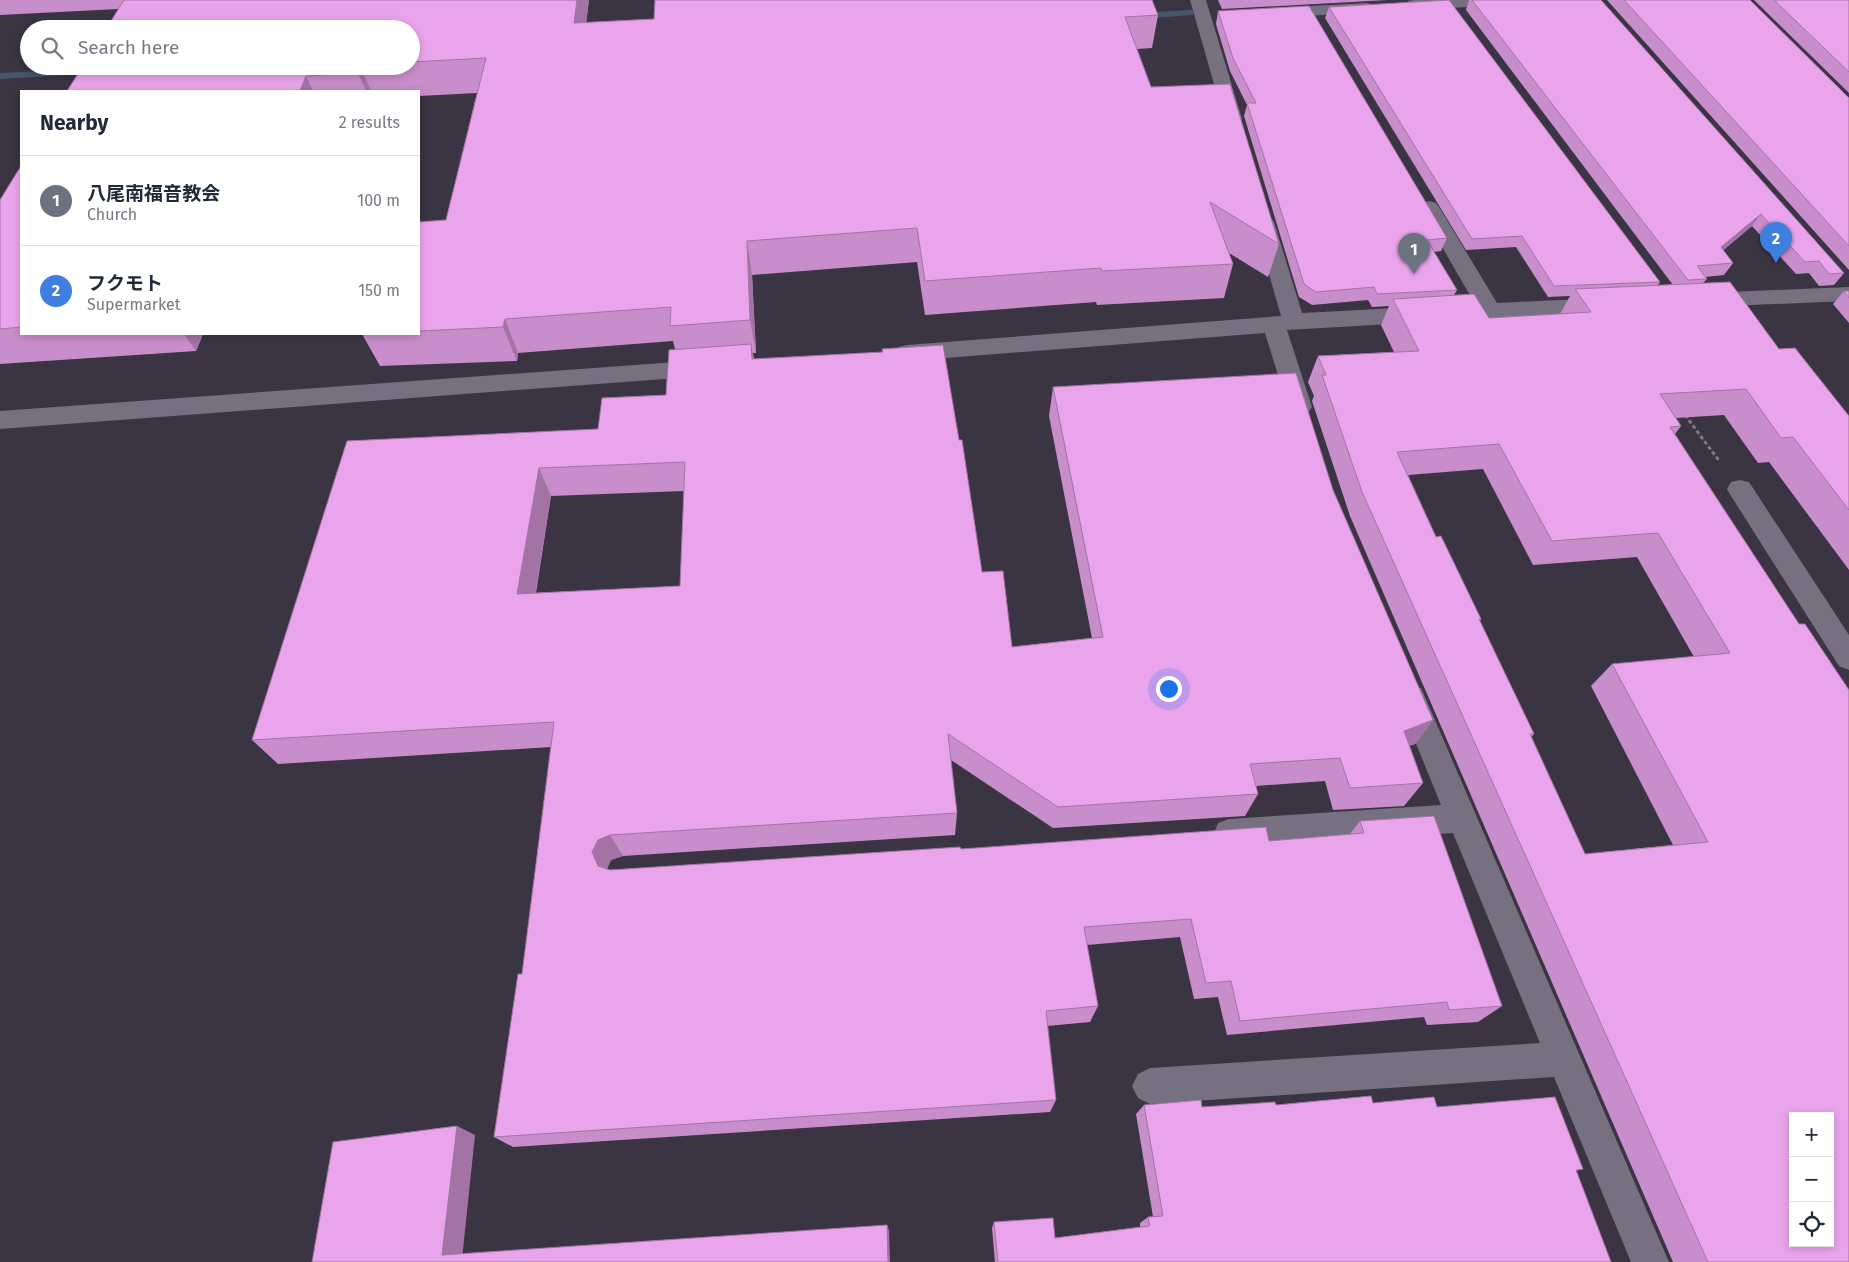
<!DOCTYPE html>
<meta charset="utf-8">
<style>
:root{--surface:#fff;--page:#f6f6f7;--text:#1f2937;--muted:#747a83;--line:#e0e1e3;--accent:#0b8043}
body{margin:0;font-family:"Fira Sans","Noto Sans JP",sans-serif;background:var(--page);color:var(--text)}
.controls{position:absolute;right:15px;bottom:15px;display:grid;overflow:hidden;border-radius:0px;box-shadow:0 2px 8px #0003}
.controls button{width:45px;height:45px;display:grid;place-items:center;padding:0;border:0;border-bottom:1px solid var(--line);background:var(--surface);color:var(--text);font:25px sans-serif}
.you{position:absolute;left:1168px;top:688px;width:18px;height:18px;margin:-12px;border:4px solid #fff;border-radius:50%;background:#1a73e8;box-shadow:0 0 0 8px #1a73e833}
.badge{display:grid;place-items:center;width:32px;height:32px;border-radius:50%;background:var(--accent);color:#fff;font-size:16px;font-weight:700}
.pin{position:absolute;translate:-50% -41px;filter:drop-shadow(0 1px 2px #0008)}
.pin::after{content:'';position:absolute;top:26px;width:18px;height:15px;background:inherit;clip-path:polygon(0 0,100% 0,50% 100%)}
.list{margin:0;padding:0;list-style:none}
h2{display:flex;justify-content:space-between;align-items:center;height:65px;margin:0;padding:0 20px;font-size:21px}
h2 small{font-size:16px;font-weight:400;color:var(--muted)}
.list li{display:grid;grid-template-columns:32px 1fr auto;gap:15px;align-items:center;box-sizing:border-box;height:90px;padding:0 20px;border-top:1px solid var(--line)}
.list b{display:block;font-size:19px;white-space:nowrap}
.list p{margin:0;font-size:16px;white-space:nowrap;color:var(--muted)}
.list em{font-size:16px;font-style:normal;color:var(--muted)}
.icon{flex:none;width:28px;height:28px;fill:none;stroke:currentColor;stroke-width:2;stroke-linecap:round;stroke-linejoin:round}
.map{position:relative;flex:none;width:1849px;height:1262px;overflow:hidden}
.search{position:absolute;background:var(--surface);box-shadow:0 2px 8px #0003;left:20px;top:20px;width:400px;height:55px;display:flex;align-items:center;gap:12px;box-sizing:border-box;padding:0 18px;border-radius:28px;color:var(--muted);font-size:19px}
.panel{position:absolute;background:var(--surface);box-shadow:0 2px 8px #0003;left:20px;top:90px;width:400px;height:245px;border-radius:0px}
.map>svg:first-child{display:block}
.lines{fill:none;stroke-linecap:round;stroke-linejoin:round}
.stream{fill:#475768;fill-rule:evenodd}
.path{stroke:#7c7884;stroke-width:3;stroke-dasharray:4 2.5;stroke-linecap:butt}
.minor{fill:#777081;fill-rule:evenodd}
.wall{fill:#c88dcb;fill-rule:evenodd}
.shaded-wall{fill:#a373a5}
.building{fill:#e9a4ec;stroke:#a373a5;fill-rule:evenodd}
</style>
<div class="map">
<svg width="1849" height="1262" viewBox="0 0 1849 1262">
<rect width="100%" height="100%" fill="#3a3443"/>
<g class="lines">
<g class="stream">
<polygon points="1190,10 1193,11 1193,15 1139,19 1134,16 1139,13"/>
<polygon points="98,68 101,69 101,73 0,79 0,73"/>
</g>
<polyline class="path" points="1685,415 1720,462"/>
<g class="minor">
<polygon points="1190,0 1206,0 1242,119 1240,123 1233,125 1226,123 1224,119"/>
<polygon points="1414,0 1513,0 1511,4 1505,5 1414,10 1408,9 1406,5 1408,1"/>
<polygon points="1366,3 1372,4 1374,8 1372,12 1274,18 1268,17 1266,13 1268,9 1274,8"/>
<polygon points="1429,201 1436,203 1439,207 1497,303 1602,298 1610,300 1613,305 1610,310 1602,312 1287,330 1312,407 1308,413 1300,415 1292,413 1288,407 1265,333 907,361 899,359 896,353 899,347 907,345 1281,316 1254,222 1257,218 1264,216 1271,218 1274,222 1302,313 1475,304 1419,207 1422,203"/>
<polygon points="1849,287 1849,301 1704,307 1696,305 1693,300 1696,295 1704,293"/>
<polygon points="704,360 712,362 715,368 712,374 704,376 0,429 0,411"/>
<polygon points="1740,480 1749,482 1849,635 1849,670 1839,666 1731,496 1727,489 1731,482"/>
<polygon points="1411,685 1421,688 1425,697 1669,1262 1631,1262 1554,1077 1150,1104 1138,1098 1132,1086 1138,1074 1150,1068 1540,1043 1453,833 1229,847 1218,843 1214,833 1218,823 1229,819 1441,805 1397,697 1401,688"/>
</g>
</g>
<g class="wall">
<path d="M0 0H589L586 23 1158 15 1152 48 1137 49 1151 87 1279 244 1268 277 1229 253 1233 264 1224 298 1097 305 1096 302 925 315 917 262 752 275 756 353H753L754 359 959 440 982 572 1012 647 1092 638 1049 416 1053 387 1333 490 1433 720 1415 744 1409 746 1423 783 1404 806 1333 810 1325 781 1256 786 1258 794 1245 816 1053 828 951 760 957 813 955 835 623 856 611 860 607 869 610 870 961 849 1269 841 1350 834 1360 821 1502 1006 1478 1022 1427 1025 1424 1017 1227 1035 1218 997 1194 999 1180 937 1087 945 1098 1006 1090 1022 1047 1026 1056 1100 1050 1112 513 1147 494 1137 522 974 551 747 278 764 252 740 347 441 598 429 666 395 675 349 673 341 518 353 517 361 380 366 362 334H419V222L446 220 477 93 419 96V91H67L83 66H411V29L118 9 0 15ZM684 491 680 586 536 593 551 496Z"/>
<polygon points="1218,0 1388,0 1222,9"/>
<path d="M1469 0H1472L1844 273 1834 285 1819 286 1809 273 1796 274 1752 226 1723 250 1733 263 1724 275 1705 277 1707 279 1703 283 1779 349 1849 416V570L1769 462 1758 463 1724 415 1676 418 1681 426 1675 434 1799 624 1849 1262H1673L1350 516 1312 401 1314 396 1308 382 1318 356 1394 352 1381 325 1389 306 1372 307 1368 300 1312 305 1299 297 1244 116 1247 105 1230 71 1216 24 1218 11 1447 238 1441 251 1434 252 1457 290 1454 295 1489 318 1560 314 1570 296 1548 297 1516 247 1466 250 1325 18 1329 7 1660 282 1658 285H1673L1466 10ZM1483 469 1533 565 1637 557 1694 657 1612 664 1591 686 1673 845 1585 854 1531 737 1534 734 1480 621 1481 619 1436 537 1408 475Z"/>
<polygon points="1607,0 1750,0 1849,98 1849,270"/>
<polygon points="1754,0 1849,0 1849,93"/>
<polygon points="21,166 21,334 203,334 196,351 0,364 0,200"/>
<polygon points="1844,291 1849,291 1849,323 1833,304"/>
<polygon points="1373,1103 1437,1107 1583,1169 1576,1171 1611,1262 995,1262 992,1228 994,1222 1055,1238 1140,1227 1140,1223 1148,1217 1153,1217 1136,1114 1144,1105 1202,1107"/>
</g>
<g class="shaded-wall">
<polygon points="577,0 589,0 582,57 574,23"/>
<polygon points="360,66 371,91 366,91 358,73"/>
<polygon points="306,76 313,91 300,91"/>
<polygon points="1761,214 1752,226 1712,260 1721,247"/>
<polygon points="747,241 752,275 756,353 750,320"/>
<polygon points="505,319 518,353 517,361 503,327"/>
<polygon points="184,334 203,334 196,351"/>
<polygon points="751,344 756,373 752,359"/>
<polygon points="539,468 551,496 531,620 517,594"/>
<polygon points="1433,720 1415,744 1386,754 1404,731"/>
<polygon points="610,835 623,856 611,860 605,872 598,866 592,852 598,840"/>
<polygon points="457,1126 475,1135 462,1259 442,1255"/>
<polygon points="887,1225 889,1230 890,1262 888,1262"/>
</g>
<g class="building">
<polygon points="124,0 577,0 574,23 654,19 655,0 1152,0 1158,15 1125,17 1151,87 1230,84 1279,244 1210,202 1233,264 1102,271 1101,268 925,281 917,228 747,241 750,320 670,326 671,307 505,319 503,327 419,331 419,222 446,220 486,58 411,62 411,29 106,29"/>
<polygon points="1449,0 1660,282 1554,286 1522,236 1472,239 1329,7"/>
<polygon points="1472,0 1601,0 1844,273 1829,274 1819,261 1805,262 1761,214 1721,247 1733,263 1697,266 1707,279 1688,280"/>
<polygon points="1624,0 1750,0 1849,98 1849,246"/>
<polygon points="1774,0 1849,0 1849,72"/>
<polygon points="1309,6 1447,238 1427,240 1457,290 1377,294 1374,287 1316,292 1304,284 1247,103 1256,103 1233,58 1218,11"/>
<polygon points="83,66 360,66 358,73 306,76 300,91 67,91"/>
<polygon points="21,166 21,327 0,329 0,200"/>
<path d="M1730 282 1779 349 1795 348 1849 416V510L1793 437 1781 438 1746 389 1660 394 1681 426 1670 427 1799 624H1805L1849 690V1262H1708L1362 492 1322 375H1326L1318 356 1419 351 1393 299 1474 294 1489 318 1591 312 1575 289ZM1499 444 1552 541 1658 533 1730 653 1612 664 1708 842 1585 854 1530 734H1534L1479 619H1481L1441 536 1436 537 1397 452ZM1793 1116H1830V1243H1793Z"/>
<polygon points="1844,291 1849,291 1849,298"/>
<path d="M751 344 752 359 883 352 882 349 943 345 959 440H962L982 572 1003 571 1012 647 1103 637 1053 387 1296 373 1333 490 1433 720 1404 731 1423 783 1350 788 1340 758 1250 764 1258 794 1058 807 948 734 957 813 610 835 598 840 592 852 598 866 610 870 960 847 961 849 1266 827 1269 841 1364 833 1360 821 1434 816 1502 1006 1449 1010 1447 1002 1240 1021 1231 981 1206 983 1191 919 1084 927 1098 1006 1046 1011 1056 1100 494 1137 518 974H522L554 722 252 740 347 441 598 429 602 398 666 395 669 350ZM685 462 680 586 517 594 539 468Z"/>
<polygon points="1371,1096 1373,1103 1434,1097 1437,1107 1555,1097 1583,1169 1576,1170 1611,1262 998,1262 994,1222 1053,1218 1055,1238 1150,1226 1148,1217 1163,1216 1144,1105 1201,1100 1202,1107 1275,1102 1276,1105"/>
<polygon points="457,1126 442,1255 887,1225 888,1262 312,1262 333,1142"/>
</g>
</svg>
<div class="controls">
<button>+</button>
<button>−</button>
<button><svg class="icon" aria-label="locate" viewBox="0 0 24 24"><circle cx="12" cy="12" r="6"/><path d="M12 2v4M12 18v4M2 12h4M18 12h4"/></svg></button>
</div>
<div class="you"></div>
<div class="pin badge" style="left:1414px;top:274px;background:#6b7280">1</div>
<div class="pin badge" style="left:1776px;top:263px;background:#3f7fe0">2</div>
<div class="search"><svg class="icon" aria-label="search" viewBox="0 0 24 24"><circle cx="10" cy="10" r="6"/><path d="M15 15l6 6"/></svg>Search here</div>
<section class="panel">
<h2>Nearby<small>2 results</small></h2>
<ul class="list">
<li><span class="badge" style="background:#6b7280">1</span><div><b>八尾南福音教会</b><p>Church</p></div><em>100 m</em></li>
<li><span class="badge" style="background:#3f7fe0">2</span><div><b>フクモト</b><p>Supermarket</p></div><em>150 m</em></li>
</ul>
</section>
</div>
